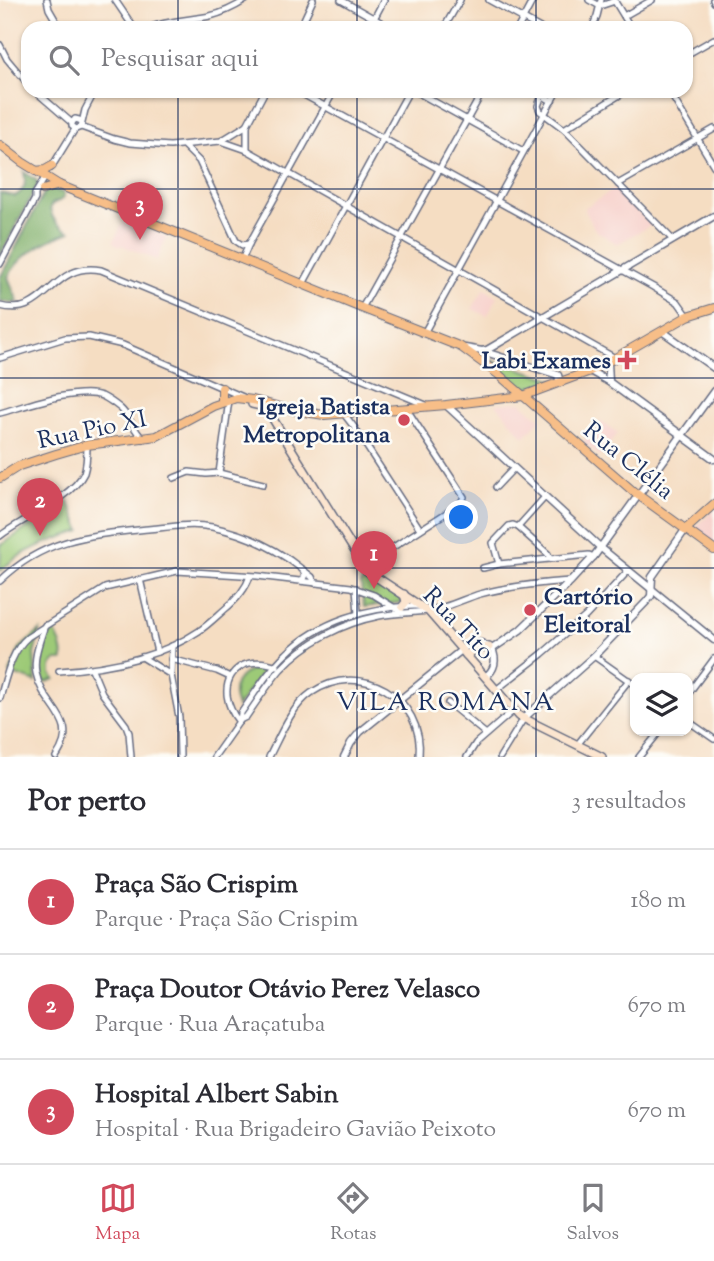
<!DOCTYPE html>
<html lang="pt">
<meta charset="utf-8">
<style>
:root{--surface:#fff;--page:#f2f2f3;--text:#2b2b33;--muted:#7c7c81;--line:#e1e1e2;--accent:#d1495b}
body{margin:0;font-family:"Sorts Mill Goudy",serif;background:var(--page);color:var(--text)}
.controls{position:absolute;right:21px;bottom:21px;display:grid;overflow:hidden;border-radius:14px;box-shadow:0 2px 5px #0004}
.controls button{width:63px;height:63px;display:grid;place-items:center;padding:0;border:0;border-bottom:2px solid var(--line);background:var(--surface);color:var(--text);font:35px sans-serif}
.you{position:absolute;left:462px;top:518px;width:24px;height:24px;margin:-18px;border:5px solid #fff;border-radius:50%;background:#1a73e8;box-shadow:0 0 0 10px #1a73e833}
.badge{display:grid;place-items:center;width:46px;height:46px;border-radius:50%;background:var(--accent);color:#fff;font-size:23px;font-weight:700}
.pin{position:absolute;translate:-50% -58px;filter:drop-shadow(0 2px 4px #0008)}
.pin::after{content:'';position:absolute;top:37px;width:24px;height:21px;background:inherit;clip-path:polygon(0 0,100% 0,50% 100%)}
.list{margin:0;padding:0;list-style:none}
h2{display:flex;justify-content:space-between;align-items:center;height:91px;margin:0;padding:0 28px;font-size:30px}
h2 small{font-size:23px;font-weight:400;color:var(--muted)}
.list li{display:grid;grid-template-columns:46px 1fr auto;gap:21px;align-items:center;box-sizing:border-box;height:105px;padding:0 28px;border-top:2px solid var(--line)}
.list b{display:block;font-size:26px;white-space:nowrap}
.list p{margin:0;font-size:23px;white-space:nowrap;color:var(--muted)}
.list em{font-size:23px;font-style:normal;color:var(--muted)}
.icon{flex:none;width:38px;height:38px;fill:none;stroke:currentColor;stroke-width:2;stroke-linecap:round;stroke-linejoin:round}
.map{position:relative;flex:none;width:714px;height:757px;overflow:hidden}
.search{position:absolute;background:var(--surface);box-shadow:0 2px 5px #0004;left:21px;right:21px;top:21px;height:77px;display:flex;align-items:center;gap:18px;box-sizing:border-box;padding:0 24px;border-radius:21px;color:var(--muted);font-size:26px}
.sheet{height:406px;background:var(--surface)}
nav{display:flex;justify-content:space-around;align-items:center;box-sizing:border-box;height:98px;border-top:2px solid var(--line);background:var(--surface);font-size:19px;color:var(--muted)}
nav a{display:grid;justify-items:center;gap:4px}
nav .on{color:var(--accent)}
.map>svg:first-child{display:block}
.built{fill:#f7d0ca}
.green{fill:#9dca77;stroke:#5c7c6a;stroke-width:2}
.forest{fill:#7eae68;stroke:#4c6e63;stroke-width:2}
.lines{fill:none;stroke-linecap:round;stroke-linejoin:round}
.minor-casing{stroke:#676c81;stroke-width:8}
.tertiary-casing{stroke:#676c81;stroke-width:9}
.secondary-casing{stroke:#676c81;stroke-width:10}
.primary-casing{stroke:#676c81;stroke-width:10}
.minor{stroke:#fff;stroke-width:5}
.tertiary{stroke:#fff;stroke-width:6}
.secondary{stroke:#fce5cf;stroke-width:7}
.primary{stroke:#f7be88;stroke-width:8}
.grid{fill:none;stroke:#1b2f5e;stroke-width:2;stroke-opacity:0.55}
.poi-dot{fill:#d1495b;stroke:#fdfcf7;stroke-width:2.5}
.labels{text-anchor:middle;stroke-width:5;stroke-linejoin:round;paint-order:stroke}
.poi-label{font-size:24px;font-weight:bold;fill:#1b2f5e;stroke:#fdfcf7;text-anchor:end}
.street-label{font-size:24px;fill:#1b2f5e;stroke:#fdfcf7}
.neighbourhood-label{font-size:26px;letter-spacing:2px;fill:#1b2f5e;stroke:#fdfcf7}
</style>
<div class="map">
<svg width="714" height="757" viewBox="0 0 714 757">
<rect width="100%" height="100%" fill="#fdfcf7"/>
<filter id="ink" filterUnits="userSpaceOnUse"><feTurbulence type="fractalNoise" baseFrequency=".0143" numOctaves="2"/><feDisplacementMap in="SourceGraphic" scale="14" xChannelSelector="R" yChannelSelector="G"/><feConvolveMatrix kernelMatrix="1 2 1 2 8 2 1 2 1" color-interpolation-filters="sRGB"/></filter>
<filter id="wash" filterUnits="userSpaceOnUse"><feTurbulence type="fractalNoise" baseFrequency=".00686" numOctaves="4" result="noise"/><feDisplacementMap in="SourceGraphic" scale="28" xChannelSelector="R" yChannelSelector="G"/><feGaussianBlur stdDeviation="1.57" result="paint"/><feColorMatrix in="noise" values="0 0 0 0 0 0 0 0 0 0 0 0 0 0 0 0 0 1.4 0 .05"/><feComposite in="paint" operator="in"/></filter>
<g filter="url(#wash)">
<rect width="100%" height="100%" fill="#f5ddc2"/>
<g class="built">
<polygon points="615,189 651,225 617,244 595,230 584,208"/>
<polygon points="125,219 167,237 157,260 121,245 120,247 113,242"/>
<polygon points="484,289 498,297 487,316 472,309"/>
<polygon points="521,402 541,419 524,437 496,404"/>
<polygon points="601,421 618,433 600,456 583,442"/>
<polygon points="714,510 714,545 695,532 695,528"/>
</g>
<g class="green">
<polygon points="492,360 555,380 523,389"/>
<path d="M68 501 81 531C52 540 23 549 0 571L1 545Z"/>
<polygon points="366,576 401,598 404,602 364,607 361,584"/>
<path d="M53 630C60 639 63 648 63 660H56L51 666V674L55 679 44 683C40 663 42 647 53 630Z"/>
<polygon points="40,631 34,654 36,682 10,673 20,648"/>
<path d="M257 669 264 670 237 707C229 688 237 673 257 669Z"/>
</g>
<g class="forest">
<path d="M24 172 36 180 38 184 0 256V193L15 196C26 190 26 183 24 172Z"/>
<path d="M49 188 64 193 63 199 52 204 50 208C52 221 59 226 70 232 47 240 20 254 8 277L18 302 12 303 0 301V278L46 189Z"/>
</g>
</g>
<g filter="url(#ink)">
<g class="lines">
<g class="minor-casing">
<g id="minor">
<polyline points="47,0 49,9 60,28"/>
<polyline points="115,0 134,28"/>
<polyline points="341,0 391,28"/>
<polyline points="489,0 540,28"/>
<polyline points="589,0 600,6 615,1"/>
<polyline points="614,0 631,28"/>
<polyline points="713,0 714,2"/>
<polyline points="624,16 652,0"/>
<path d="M149 28C167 20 190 20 210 16 223 13 235 7 246 0"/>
<polyline points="300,28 313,0"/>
<polyline points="369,28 384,0"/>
<polyline points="444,28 460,0"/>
<polyline points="518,28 533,0"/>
<polyline points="592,28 597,16 601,0"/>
<polyline points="0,45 7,59 28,84"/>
<polyline points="686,55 714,39"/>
<polyline points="35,91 72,123"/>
<polyline points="297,91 653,287 678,302 688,316"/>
<polyline points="415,91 523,151"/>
<polyline points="534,91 552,101"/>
<polyline points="669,91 714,166"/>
<polyline points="542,95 538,106 540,111 564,129 673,240"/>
<polyline points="82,122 79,120 75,119 72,123 72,126 76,129 81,127 85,110 95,91"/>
<polyline points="247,125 265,91"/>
<polyline points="81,127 114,139 130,143 170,146 221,141 247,125 247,150"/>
<polyline points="564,129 626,91"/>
<polyline points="221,141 247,150 615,358"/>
<polyline points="184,146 199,161 236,241 242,245 249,244"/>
<polyline points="51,168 75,129"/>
<polyline points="618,184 714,129"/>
<polyline points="242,260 249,244 334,91"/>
<polyline points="0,264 35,199 35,194 46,176"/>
<polyline points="303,284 409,91"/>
<path d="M0 306C48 319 50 261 101 270L426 405"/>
<polyline points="362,308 483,91"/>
<polyline points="424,333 557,91"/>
<polyline points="0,358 65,338 89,337 123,345 243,397"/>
<path d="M0 413C26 406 77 387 102 396 108 399 115 404 120 408 130 417 133 429 143 439"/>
<polyline points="344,414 354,427 420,529"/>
<polyline points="219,473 229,400"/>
<polyline points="174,478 189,472 206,474 219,473 263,484"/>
<polyline points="496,487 514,468"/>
<polyline points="518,527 548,554 550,559"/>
<path d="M0 536C22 519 73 497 84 473 87 464 87 455 87 445"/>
<polyline points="499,564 493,543 509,526 513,525 518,527 545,497"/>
<polyline points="364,566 460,504 464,497 406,408"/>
<polyline points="483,568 499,564 589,555 594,557"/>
<polyline points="140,579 157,652"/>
<path d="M0 581C44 538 90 535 148 529 169 527 190 523 212 527 246 534 276 548 303 570"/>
<polyline points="302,581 305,575 303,570 312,577 315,583"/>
<polyline points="356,588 358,614"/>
<path d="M45 625C40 641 33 657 36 673 43 709 82 719 56 757"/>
<polyline points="172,646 171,675 179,717 180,757"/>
<polyline points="594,656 635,685"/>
<polyline points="142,657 171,675"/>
<polyline points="171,659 217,671 230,677"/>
<polyline points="92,669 102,693 126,725 129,733 131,757"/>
<path d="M59 671C106 668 159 658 199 631 208 625 216 617 224 610 235 601 246 589 250 576"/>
<polyline points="496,690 542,654 586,616 628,571"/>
<polyline points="688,694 714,659"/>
<path d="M0 698C6 678 11 651 28 637L105 588 177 571 257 576 351 587 374 595 403 613"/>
<polyline points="448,703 486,734"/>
<path d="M240 720 241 713C255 693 268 671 286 654 319 621 368 607 414 606 421 606 428 609 435 609 443 609 469 597 480 594 510 586 539 583 570 581"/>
<polyline points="688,721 714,739"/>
<path d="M239 722C211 687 235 650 277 666"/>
<polyline points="577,745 629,680"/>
<path d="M214 757 240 720 246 717C257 701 268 684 281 669 306 642 343 623 379 616 395 613 411 613 427 611"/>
<path d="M269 757C280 736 291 707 311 693 360 659 425 697 419 757"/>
<polyline points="467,757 476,743 514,710"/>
<polyline points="500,757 524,718"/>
<polyline points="639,757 660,731"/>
</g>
</g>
<g class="tertiary-casing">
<g id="tertiary">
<polyline points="662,331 714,368"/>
<polyline points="465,348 482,351 558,375 560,383"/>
<polyline points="482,351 487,350 714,216"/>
<polyline points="608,362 609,382"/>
<polyline points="590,371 609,382 714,459"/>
<polyline points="446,405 601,548 714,640"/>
<polyline points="492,649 520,630 571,581 595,555 714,391"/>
<polyline points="524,718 594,656 648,600 651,596 652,577 685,530"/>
<path d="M344 757 351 743 360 732 469 644 481 643 492 649C497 660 495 670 485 677"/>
</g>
</g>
<g class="secondary-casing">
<g id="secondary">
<polyline points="252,404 261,406 268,411 367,571 428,611 519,716 602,757"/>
<polyline points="402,607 406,602 404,594"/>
<polyline points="466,655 476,649 489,647"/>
</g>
</g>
<g class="primary-casing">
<g id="primary">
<polyline points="0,145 22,162 59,185 354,305 461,347 498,374 634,492 714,550"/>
<polyline points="35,171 45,170 52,166"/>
<polyline points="43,190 59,185"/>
<polyline points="222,402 222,388"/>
<polyline points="271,416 276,406"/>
<polyline points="0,478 19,466 56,454 87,445 157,436 213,406 236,398 253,400 292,410 324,415 446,405 523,396 590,371 615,358 688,316 714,308"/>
<polyline points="685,530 714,504"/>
</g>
</g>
<use href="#minor" class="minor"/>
<use href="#tertiary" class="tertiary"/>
<use href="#secondary" class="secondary"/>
<use href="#primary" class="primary"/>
</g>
</g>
<path class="grid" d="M178 0V28M357 0V28M536 0V28M178 91V757M357 91V757M536 91V757M0 189H714M0 378H714M0 568H714"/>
<g class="poi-dot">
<path d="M623.5 349.5h7v7h7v7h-7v7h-7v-7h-7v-7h7z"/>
<circle cx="404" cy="420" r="7"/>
<circle cx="530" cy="610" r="7"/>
</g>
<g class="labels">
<g class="poi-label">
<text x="611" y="368">Labi Exames</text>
<text x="390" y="414">Igreja Batista<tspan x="390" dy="28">Metropolitana</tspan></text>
<text x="544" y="604" text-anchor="start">Cartório<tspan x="544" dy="28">Eleitoral</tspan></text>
</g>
<g class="street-label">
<text transform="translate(92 429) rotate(-12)" y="8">Rua Pio XI</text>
<text transform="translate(629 460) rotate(39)" y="8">Rua Clélia</text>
<text transform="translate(459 623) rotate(46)" y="8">Rua Tito</text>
</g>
<g class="neighbourhood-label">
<text x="446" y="710">VILA ROMANA</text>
</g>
</g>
</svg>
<div class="controls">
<button><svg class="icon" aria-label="layers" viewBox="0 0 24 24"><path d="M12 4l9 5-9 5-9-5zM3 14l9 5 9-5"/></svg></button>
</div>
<div class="you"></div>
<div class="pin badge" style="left:374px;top:589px">1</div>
<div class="pin badge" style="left:40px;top:536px">2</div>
<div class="pin badge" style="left:140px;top:240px">3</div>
<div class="search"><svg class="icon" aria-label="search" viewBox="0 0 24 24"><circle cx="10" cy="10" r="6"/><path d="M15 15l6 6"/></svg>Pesquisar aqui</div>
</div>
<section class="sheet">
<h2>Por perto<small>3 resultados</small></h2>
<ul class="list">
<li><span class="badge">1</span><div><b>Praça São Crispim</b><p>Parque · Praça São Crispim</p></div><em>180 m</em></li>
<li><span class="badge">2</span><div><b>Praça Doutor Otávio Perez Velasco</b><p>Parque · Rua Araçatuba</p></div><em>670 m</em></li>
<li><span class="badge">3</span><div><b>Hospital Albert Sabin</b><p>Hospital · Rua Brigadeiro Gavião Peixoto</p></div><em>670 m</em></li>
</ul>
</section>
<nav>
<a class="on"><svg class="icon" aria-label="map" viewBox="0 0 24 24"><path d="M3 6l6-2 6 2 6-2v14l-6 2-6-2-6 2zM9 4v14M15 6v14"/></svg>Mapa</a>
<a><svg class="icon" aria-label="directions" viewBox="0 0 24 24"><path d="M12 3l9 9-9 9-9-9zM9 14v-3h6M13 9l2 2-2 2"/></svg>Rotas</a>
<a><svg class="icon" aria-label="saved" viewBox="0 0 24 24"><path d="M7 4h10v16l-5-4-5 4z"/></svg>Salvos</a>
</nav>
